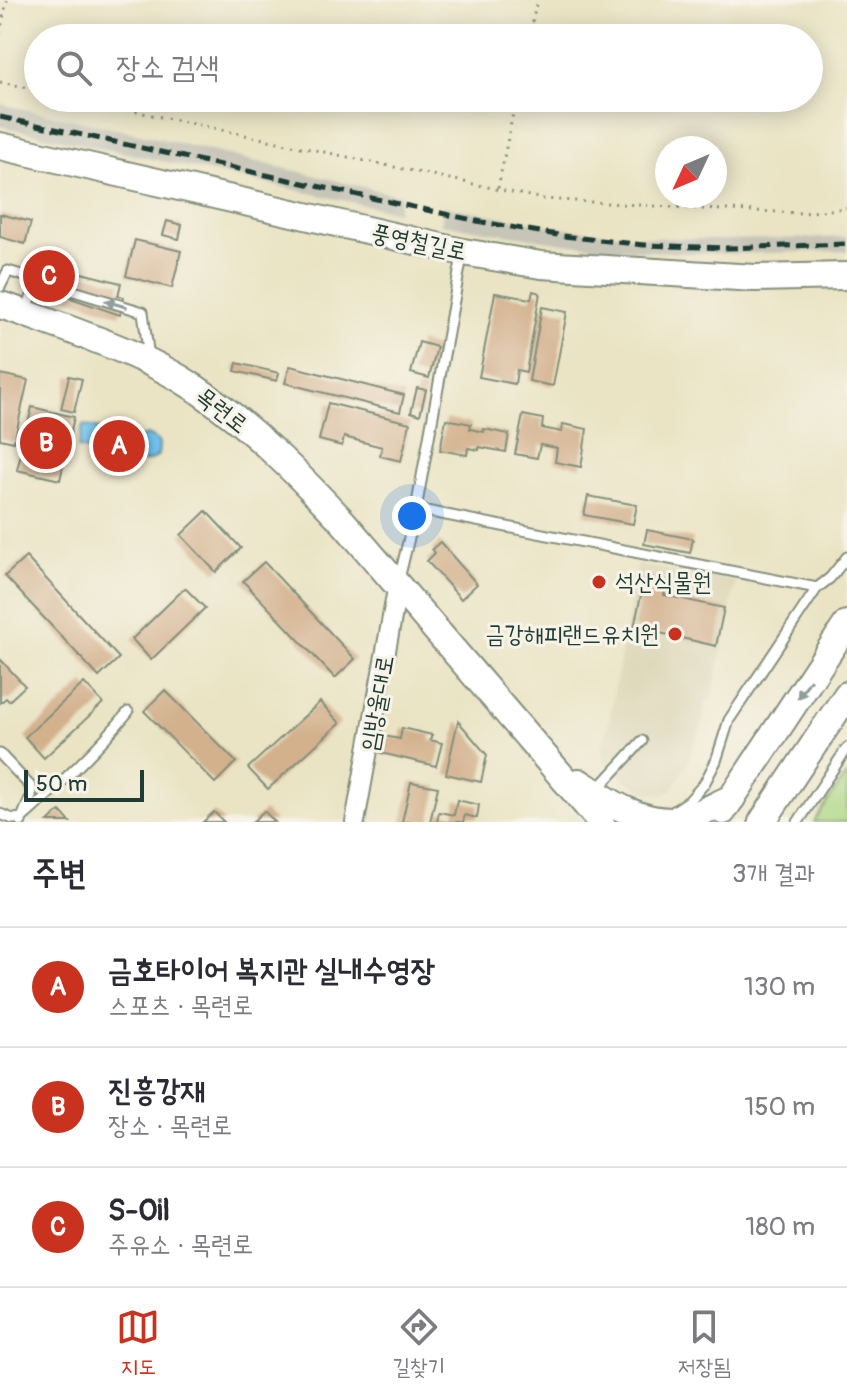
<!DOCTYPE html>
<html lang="ko">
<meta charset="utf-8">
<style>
:root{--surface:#fff;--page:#f7f7f7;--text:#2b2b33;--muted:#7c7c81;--line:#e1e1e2;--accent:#c8321e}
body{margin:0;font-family:Pangolin,"Poor Story",sans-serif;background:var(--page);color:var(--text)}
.compass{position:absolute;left:655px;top:136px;width:72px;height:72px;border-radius:50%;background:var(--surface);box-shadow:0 4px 20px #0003;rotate:226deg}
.scale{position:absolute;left:24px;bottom:20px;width:120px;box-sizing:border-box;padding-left:8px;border:4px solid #1f3d34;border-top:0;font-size:22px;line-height:28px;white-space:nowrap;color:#1f3d34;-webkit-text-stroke:6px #f7f3e8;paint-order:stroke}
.you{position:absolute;left:412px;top:516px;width:28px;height:28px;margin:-20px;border:6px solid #fff;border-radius:50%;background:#1a73e8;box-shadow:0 0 0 12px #1a73e833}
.badge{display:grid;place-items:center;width:52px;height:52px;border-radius:50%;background:var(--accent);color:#fff;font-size:26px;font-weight:700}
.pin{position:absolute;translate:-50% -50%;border:4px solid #fff;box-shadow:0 2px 8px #0006}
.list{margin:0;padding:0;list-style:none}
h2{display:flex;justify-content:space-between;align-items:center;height:104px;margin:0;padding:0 32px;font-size:34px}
h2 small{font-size:26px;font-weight:400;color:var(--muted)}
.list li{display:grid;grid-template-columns:52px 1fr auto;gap:24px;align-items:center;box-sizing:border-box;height:120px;padding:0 32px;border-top:2px solid var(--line)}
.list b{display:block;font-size:30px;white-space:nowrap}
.list p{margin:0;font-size:26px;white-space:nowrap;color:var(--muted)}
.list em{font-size:26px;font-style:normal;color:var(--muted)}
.icon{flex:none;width:44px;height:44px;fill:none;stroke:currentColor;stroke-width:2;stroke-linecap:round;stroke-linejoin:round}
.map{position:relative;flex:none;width:847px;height:822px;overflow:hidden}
.search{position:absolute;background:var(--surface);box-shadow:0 4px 20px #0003;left:24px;right:24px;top:24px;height:88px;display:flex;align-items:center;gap:20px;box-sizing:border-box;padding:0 28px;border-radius:44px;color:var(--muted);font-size:30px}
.sheet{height:464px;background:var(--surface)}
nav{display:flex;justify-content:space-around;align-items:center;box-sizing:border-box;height:112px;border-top:2px solid var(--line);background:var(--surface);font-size:22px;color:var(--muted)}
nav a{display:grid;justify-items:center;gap:4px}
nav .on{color:var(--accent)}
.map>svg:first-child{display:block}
.built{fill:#dbd5b5}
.industrial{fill:#c6c5b8}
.green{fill:#abd783;stroke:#658a5c;stroke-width:2}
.water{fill:#72c2ed;stroke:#488090;stroke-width:2}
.building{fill:#d3b18d}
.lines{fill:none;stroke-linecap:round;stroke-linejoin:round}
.lane-casing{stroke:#84907c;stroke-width:13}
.street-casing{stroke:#84907c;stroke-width:22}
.secondary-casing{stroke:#84907c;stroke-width:30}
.path{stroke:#84907c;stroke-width:3;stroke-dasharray:2 6;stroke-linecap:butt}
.lane{stroke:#fff;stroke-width:9}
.street{stroke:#fff;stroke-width:18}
.secondary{stroke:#fff;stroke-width:26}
.rail{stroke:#1f3d34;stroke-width:5;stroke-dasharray:12 6;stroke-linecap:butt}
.oneway{fill:#8f9e9a}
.poi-dot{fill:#c8321e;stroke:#f7f3e8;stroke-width:3}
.labels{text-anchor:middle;stroke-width:6;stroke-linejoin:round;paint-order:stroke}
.street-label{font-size:24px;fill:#1f3d34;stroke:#f7f3e8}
.poi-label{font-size:24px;fill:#1f3d34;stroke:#f7f3e8;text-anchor:start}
</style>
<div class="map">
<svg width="847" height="822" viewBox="0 0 847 822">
<rect width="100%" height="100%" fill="#f7f3e8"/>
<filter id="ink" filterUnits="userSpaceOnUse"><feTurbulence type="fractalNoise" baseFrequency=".0125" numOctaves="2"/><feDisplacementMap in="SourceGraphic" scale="16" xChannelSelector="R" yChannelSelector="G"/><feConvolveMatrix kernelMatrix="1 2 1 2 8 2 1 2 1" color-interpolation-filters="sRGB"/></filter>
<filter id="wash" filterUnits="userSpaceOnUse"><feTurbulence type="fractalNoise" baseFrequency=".006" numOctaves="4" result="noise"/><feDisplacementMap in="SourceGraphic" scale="32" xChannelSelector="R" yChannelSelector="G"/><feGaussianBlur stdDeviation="1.8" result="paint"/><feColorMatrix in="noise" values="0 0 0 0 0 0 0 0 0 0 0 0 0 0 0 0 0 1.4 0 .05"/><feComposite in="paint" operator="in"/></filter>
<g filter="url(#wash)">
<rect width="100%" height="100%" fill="#eae4c5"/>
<polygon class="built" points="638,565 736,581 711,700 705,703 702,724 687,765 671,790 663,795 644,791 625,780 604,761 602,750 610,718 615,687"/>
<g class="industrial">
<polygon points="0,104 140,134 401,196 397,212 0,126"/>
<polygon points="444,206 564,228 645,237 725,240 847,237 847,251 728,254 645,251 562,243 441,224"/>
</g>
<polygon class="green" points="847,774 847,822 814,822"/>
<path class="water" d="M83 425 138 438 147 435 157 440 159 445 158 455C148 466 134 461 121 458L118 468 102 464 104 454 78 448Z"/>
<g id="blocks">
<g class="building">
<polygon points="0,214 31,222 25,244 0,237"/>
<polygon points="167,221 182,225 179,239 163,235"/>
<polygon points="135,240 181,251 172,288 126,276"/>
<polygon points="30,260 121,283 118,296 124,297 120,315 24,282"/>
<polygon points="533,291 540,293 526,372 517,370 515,384 479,377 495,293 531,299"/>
<polygon points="542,307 567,312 553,386 529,381"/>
<polygon points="419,342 437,347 429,378 411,373"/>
<polygon points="237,363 279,373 277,381 235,371"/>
<polygon points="290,366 404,395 400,412 285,383"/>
<polygon points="0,374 28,380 14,442 0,439"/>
<polygon points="69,376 82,379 74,412 61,409"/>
<polygon points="417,388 426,390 420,415 411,412"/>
<polygon points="328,403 410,423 401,461 380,456 382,447 344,437 342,446 319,440"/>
<polygon points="32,407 74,417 60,480 17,470"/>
<polygon points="523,415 543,419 542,428 562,432 563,424 587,429 581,467 555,462 557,448 540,445 537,458 515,454"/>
<polygon points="446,419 471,424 470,429 484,432 484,429 509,434 506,452 479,447 479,450 468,448 467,455 440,450"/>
<polygon points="588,496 637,505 633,524 584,515"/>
<polygon points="206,511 241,548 216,572 181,535"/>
<polygon points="647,530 693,539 690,553 644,544"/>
<polygon points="440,542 477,584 461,599 427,561 435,553 432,549"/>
<polygon points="26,557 119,658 99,677 5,576"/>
<polygon points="264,562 355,659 335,678 243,581"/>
<polygon points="645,577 667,582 664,595 724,608 716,646 634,627"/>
<polygon points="185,588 205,608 151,660 132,639"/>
<polygon points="0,659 25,686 9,701 6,698 0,703"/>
<polygon points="84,683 103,703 44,758 25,737"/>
<polygon points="165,690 236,762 215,783 144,711"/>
<polygon points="320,702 340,723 268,789 248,768"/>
<polygon points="458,721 487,755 481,782 446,774"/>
<polygon points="402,728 432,735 430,740 442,743 436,766 381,753 384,736 400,739"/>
<polygon points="411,782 438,787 430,822 402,822"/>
<polygon points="457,800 479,805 477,818 465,815 463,822 437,822 439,812 454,815"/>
<polygon points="60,811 70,822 48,822"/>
<polygon points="264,811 275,822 252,822"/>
<polygon points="214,812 224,822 203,822"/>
</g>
</g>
</g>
<g filter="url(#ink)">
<use href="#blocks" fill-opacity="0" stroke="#84907c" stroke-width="2"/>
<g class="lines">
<g class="lane-casing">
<g id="lane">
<polyline points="0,287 8,271 41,281"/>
<polyline points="25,309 41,281 143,312 149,358"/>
<polyline points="416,509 817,588 729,720 716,761 704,784 689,801 674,811"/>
<polyline points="399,579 416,509 462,256"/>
<polyline points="817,588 830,578 847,557"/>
<polyline points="0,754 31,787 31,796 22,818 13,819 0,814"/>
<polyline points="597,790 642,741"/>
<path d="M21 822 22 818C59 785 96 751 128 712"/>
<polyline points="798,822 847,748"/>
</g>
</g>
<g class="street-casing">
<polyline id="street" points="355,822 398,584"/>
</g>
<g class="secondary-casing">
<g id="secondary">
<polyline points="0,146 463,252 541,265 755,278 847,276"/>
<path d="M0 305C21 311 42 320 63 327 109 344 155 361 195 388 251 426 298 474 344 523L601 822"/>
<path d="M579 782C608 801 637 822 674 821 694 818 713 806 732 798"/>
<polyline points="723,811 847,624"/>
<polyline points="762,822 847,695"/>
</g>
</g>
<g class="path">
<polyline points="0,33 7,0"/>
<polyline points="529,38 537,0"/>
<polyline points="0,82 38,90"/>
<polyline points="73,98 543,199 702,209 803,213 847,208"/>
<polyline points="498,188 516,98"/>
</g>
<use href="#lane" class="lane"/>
<use href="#street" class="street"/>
<use href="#secondary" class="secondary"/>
<polyline class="rail" points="0,117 482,222 563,236 644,245 726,248 847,244"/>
</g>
<defs><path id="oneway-solid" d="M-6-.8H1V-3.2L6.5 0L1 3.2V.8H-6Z" transform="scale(2)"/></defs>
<g class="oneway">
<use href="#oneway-solid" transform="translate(116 304) rotate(-163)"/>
<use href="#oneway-solid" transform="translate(804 689) rotate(124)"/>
</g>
</g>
<g class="poi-dot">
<circle cx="599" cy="582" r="8"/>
<circle cx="675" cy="634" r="8"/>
</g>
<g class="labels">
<g class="street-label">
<text transform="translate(419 242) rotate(12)" y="8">풍영철길로</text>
<text transform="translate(222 410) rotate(38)" y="8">목련로</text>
<text transform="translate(377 703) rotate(-80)" y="8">임방울대로</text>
</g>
<g class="poi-label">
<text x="615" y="590">석산식물원</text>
<text x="659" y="642" text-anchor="end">금강해피랜드유치원</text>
</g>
</g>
</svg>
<svg class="compass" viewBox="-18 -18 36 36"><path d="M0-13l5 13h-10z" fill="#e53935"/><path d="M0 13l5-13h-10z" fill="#7c7c81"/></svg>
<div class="scale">50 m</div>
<div class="you"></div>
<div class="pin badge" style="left:119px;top:446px">A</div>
<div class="pin badge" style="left:46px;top:443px">B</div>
<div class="pin badge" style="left:49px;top:276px">C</div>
<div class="search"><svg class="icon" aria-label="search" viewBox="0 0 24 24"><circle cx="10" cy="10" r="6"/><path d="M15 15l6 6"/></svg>장소 검색</div>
</div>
<section class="sheet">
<h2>주변<small>3개 결과</small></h2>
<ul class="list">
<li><span class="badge">A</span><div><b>금호타이어 복지관 실내수영장</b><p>스포츠 · 목련로</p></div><em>130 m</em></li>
<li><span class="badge">B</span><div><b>진흥강재</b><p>장소 · 목련로</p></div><em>150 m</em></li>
<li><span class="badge">C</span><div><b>S-Oil</b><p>주유소 · 목련로</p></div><em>180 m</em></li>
</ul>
</section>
<nav>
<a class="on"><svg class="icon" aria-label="map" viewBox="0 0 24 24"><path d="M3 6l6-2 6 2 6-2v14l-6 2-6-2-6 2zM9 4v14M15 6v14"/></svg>지도</a>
<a><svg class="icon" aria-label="directions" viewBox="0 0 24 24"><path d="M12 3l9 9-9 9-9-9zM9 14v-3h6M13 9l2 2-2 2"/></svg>길찾기</a>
<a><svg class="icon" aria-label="saved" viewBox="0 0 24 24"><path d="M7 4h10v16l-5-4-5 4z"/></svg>저장됨</a>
</nav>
